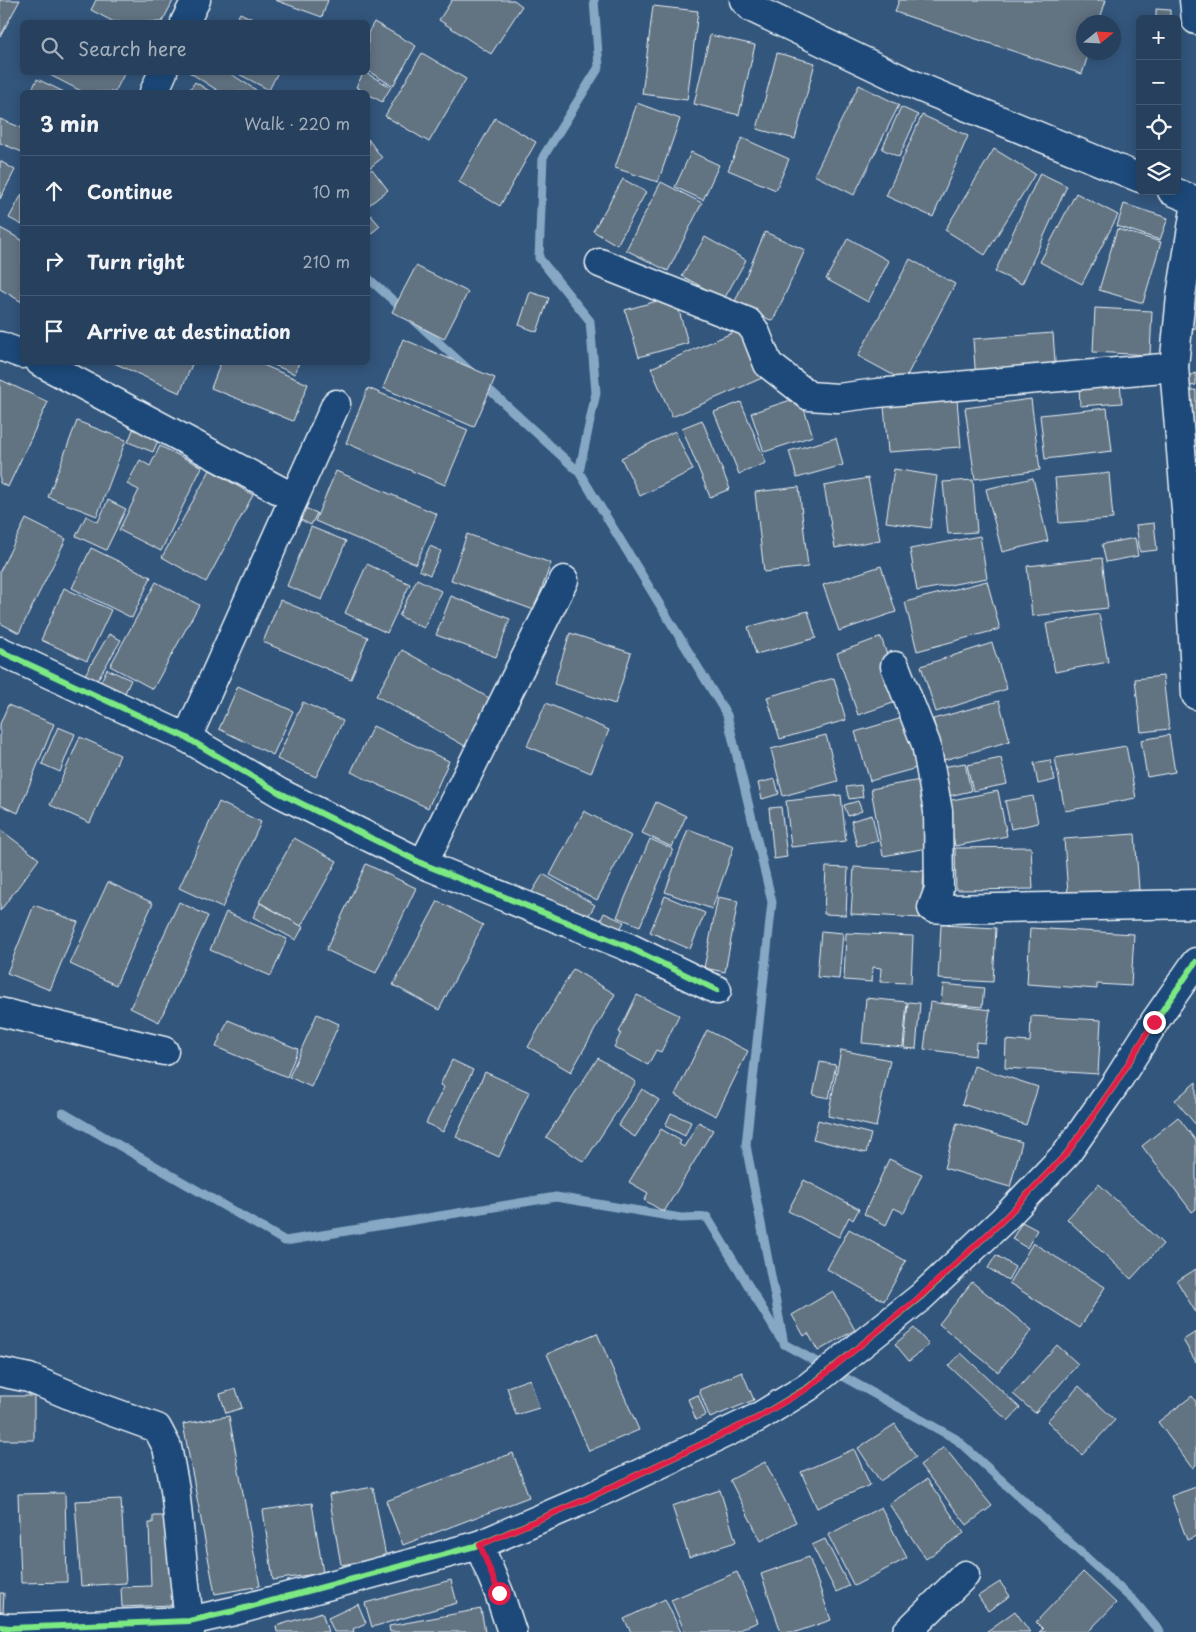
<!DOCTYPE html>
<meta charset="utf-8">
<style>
:root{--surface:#26405d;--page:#324b66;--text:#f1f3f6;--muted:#a4afbc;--line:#425972}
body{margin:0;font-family:"Playpen Sans",sans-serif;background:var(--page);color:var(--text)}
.controls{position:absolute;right:15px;top:15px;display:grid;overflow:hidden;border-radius:8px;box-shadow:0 2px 12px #0003}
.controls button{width:45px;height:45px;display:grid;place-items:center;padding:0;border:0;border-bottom:1px solid var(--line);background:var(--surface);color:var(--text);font:25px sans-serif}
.compass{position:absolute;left:1076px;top:15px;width:45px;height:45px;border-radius:50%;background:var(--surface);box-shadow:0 2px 12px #0003;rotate:72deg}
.stop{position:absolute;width:15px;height:15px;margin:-11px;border:4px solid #e11d48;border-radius:50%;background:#fff}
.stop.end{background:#e11d48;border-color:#fff;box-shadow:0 1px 5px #0008}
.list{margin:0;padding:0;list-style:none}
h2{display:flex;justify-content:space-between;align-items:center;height:65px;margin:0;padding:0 20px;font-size:21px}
h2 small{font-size:16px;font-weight:400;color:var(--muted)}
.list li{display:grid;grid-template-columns:32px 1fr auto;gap:15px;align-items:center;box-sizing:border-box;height:70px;padding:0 20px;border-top:1px solid var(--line)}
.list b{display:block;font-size:19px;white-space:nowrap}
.list em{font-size:16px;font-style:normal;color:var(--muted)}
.icon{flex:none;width:28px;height:28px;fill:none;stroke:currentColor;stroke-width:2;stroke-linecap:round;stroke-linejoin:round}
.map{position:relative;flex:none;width:1196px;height:1632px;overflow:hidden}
.search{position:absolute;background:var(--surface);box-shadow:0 2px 12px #0003;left:20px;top:20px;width:350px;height:55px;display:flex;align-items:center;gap:12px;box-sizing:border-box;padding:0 18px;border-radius:8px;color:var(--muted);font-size:19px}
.panel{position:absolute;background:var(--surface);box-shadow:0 2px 12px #0003;left:20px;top:90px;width:350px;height:275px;border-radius:8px}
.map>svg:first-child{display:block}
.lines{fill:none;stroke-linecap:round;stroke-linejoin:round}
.stream{stroke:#86a8c4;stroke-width:9}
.building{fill:#627382;stroke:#e8f1f8}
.minor-casing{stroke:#e8f1f8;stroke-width:31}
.minor{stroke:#1f4a7a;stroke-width:28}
.cycleway-casing{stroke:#1f4a7a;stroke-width:9}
.cycleway{stroke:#7ce984;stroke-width:6}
.route{stroke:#e11d48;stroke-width:6}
</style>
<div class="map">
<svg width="1196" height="1632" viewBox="0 0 1196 1632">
<rect width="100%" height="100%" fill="#33567c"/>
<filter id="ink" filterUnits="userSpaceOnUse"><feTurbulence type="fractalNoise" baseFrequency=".02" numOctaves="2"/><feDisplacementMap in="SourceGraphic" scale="10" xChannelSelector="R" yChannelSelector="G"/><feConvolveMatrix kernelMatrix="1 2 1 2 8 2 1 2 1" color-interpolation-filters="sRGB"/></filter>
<g filter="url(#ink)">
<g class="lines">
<g class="stream">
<polyline points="368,278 405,311"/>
<polyline points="414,320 471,372"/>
<polyline points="482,383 579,472 727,715 772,902 746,1145 784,1344 956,1439 1134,1601 1160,1632"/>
<polyline points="579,472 596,393 590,321 539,258 543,157 599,67 594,0"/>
<polyline points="63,1113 285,1241 556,1197 681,1218 707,1217 780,1338"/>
</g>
</g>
<g class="building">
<polygon points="0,0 20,0 0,37"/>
<polygon points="96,0 170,0 173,1 162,22 114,22 91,10"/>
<polygon points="275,0 328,0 322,17"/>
<polygon points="452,0 514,0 522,6 491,54 439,20"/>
<polygon points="899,0 1106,0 1099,22 1084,22 1084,52 1089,52 1082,74 895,12"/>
<polygon points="653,6 698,11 687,100 642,94"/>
<polygon points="1156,9 1170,10 1170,19 1156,19"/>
<polygon points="240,13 259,22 235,22"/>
<polygon points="374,22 416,46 393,86 368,71 368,33"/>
<polygon points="710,35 755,45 739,115 694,104"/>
<polygon points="422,53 466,79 429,142 385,116"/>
<polygon points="777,53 815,63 795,139 757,129"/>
<polygon points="51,72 125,72 115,92 83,92 50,75"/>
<polygon points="189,72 228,72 256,90 254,92 220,92"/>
<polygon points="235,72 278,72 269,90"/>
<polygon points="364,72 391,87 382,102 356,87"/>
<polygon points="37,79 64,92 31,92"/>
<polygon points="195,82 211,92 188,92"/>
<polygon points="859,85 899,105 854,195 814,175"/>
<polygon points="637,103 680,119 658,182 615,168"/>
<polygon points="901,107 918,115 899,157 882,149"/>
<polygon points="922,115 968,136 933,217 886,196"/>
<polygon points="495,118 536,142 500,206 459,182"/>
<polygon points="0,119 22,128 22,152 0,143"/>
<polygon points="742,138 789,159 776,190 728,170"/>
<polygon points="368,139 382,158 368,169"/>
<polygon points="994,149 1035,174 985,255 945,230"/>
<polygon points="691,152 719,165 703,200 675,187"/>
<polygon points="0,161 15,170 0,199"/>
<polygon points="372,169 388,190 369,205 368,173"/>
<polygon points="1040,173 1067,186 1022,284 995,272"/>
<polygon points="623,179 646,192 617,245 593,231"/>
<polygon points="661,182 702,203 668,271 626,250"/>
<polygon points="1076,193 1118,215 1082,284 1040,262"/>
<polygon points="22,194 22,225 9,218"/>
<polygon points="1124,204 1168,218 1160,240 1117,226"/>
<polygon points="368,212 380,226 368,236"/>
<polygon points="0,228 22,240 22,302 0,289"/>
<polygon points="1117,229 1161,242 1143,303 1099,290"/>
<polygon points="765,232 805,250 773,321 734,304"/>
<polygon points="705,237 746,260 724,299 682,276"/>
<polygon points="848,238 889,261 868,302 826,279"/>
<polygon points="910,259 955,284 904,381 858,356"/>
<polygon points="416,266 468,292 444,339 392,312"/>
<polygon points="530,292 549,298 537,332 519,325"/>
<polygon points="675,296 688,343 639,357 625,310"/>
<polygon points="1196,297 1196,328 1190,329"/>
<polygon points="1095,308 1152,311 1150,355 1093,352"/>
<polygon points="748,326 769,375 672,417 651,368"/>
<polygon points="1053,333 1056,375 976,381 973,339"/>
<polygon points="403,339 495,378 474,427 383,388"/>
<polygon points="112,362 193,362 180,393"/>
<polygon points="221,362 256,362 308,384 293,421 211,388"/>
<polygon points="267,362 299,362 295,374"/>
<polygon points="1196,373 1196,385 1191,386 1188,376"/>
<polygon points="1,380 48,402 8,487 0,483 0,383"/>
<polygon points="1120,383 1122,403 1080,406 1079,386"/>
<polygon points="368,388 468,430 445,485 346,443"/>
<polygon points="1196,390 1196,444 1189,445 1182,391"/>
<polygon points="800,397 813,436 764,452 751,413"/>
<polygon points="1031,399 1040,470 975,479 965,408"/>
<polygon points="957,400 961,447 888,452 884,406"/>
<polygon points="741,402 766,463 739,474 714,412"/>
<polygon points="1107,408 1112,451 1045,459 1040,415"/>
<polygon points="702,420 730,489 710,497 682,428"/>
<polygon points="77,421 126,440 97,516 48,497"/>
<polygon points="135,425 160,436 153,452 128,442"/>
<polygon points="675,431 693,470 640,496 621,458"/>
<polygon points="836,438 843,465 797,478 789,451"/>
<polygon points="160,446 202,467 161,551 119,530 139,490 127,484 140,460 150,466"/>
<polygon points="894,469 937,476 930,528 886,522"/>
<polygon points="210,470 253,495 206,582 162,557"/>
<polygon points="336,471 437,514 416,564 315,521"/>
<polygon points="1109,473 1113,519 1059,523 1055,478"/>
<polygon points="868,478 880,540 835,548 824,486"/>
<polygon points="1033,478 1048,541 1002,552 986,489"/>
<polygon points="973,480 977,532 948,534 943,482"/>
<polygon points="799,487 808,567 764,572 755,492"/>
<polygon points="108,500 126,509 106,550 76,536 86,516 98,522"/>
<polygon points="302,507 317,513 311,525 297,518"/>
<polygon points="26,519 66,539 19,633 0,623 0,571"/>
<polygon points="1154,523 1157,550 1140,552 1136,525"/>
<polygon points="311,527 346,541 322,600 287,586"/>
<polygon points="467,534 551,563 534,610 451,580"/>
<polygon points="980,536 987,578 917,591 910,549"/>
<polygon points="1135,538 1138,556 1106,562 1102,544"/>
<polygon points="430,546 441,551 430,575 419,570"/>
<polygon points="91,548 151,577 132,618 72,588"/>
<polygon points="1102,558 1108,608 1032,616 1027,566"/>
<polygon points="367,564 410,584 387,633 345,613"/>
<polygon points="881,566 896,612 839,631 823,585"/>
<polygon points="417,579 441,591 424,628 399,616"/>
<polygon points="987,581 1000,629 917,651 905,602"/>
<polygon points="156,582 199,605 153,689 110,666"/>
<polygon points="64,588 111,610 87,661 41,640"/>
<polygon points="451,596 510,619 496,657 436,635"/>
<polygon points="280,600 368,637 351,679 263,642"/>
<polygon points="808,611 816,638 756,654 748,627"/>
<polygon points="1099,614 1108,662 1055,672 1046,624"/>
<polygon points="570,633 631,653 615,704 554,684"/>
<polygon points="109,634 121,640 95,684 83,678"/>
<polygon points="881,637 902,700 858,715 837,653"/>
<polygon points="992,643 1007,689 936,712 921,666"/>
<polygon points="402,650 491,699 465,746 376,696"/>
<polygon points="107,669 131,680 123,697 99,685"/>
<polygon points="1163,676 1169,729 1141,732 1135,679"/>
<polygon points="834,678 846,720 780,739 767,697"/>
<polygon points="238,686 293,711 273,755 219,729"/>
<polygon points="999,701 1010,741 944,760 933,719"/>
<polygon points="303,702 343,721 316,777 277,759"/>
<polygon points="546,703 609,730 591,773 527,746"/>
<polygon points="8,705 54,724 18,813 0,805 0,724"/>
<polygon points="909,716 924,766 870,781 855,732"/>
<polygon points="373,726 449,761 428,808 351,772"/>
<polygon points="58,727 75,734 60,772 42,764"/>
<polygon points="826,735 838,781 783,796 771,749"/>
<polygon points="1169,735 1175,772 1147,777 1141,740"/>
<polygon points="80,737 120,755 90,823 50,805"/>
<polygon points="1126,746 1136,798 1065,811 1055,758"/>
<polygon points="1001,758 1007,784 973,791 967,765"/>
<polygon points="1050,760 1055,780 1038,784 1034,763"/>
<polygon points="965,763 971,791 949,796 942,767"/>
<polygon points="775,779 779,794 762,799 758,783"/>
<polygon points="926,779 938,846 883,856 871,789"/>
<polygon points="861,785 863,797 849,799 846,787"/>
<polygon points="998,791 1007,836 955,846 947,801"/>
<polygon points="841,795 846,841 791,847 786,801"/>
<polygon points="1033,796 1038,823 1011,829 1005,801"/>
<polygon points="858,801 862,811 848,816 844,805"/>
<polygon points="219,802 261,822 222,908 179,888"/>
<polygon points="656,802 686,816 672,847 642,833"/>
<polygon points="781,807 787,857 774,859 769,808"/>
<polygon points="584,811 631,836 597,900 550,875"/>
<polygon points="872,815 878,841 857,846 851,821"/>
<polygon points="688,829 734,846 712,909 665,892"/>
<polygon points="1,830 39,859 0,911 0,831"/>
<polygon points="1135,834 1139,890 1068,894 1064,839"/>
<polygon points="294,838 337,861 301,926 259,902"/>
<polygon points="650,839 673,849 640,926 617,917"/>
<polygon points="1031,847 1033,889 956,890 955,848"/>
<polygon points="366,864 416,888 376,973 326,950"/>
<polygon points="826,867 848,868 846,915 824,914"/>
<polygon points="854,867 924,871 921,918 851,914"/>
<polygon points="543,874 595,905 584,923 532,892"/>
<polygon points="108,882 153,903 116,985 70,964"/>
<polygon points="665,896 705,913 690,949 650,932"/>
<polygon points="718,897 738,901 725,972 704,968"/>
<polygon points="438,901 483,925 439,1010 393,985"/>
<polygon points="179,902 208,916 159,1022 130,1008"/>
<polygon points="260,903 303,927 296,940 253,917"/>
<polygon points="34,905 78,922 50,990 7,973"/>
<polygon points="226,912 287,939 271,976 210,950"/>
<polygon points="604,913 624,922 618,933 599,924"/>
<polygon points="941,925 996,928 993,982 938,979"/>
<polygon points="1030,928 1134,934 1131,986 1097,984 1097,989 1027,984"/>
<polygon points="821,931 843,933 839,979 817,977"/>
<polygon points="846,933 913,936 911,983 880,982 881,968 873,967 872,982 844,980"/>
<polygon points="573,969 615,994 571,1072 528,1047"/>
<polygon points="943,984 984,988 982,1007 941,1003"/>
<polygon points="637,995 679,1015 661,1052 656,1050 648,1065 614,1047 621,1033 619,1032"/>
<polygon points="866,998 907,1002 903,1047 862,1043"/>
<polygon points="908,1002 920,1003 916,1049 904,1048"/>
<polygon points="930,1002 990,1010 985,1043 976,1042 975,1056 924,1049"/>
<polygon points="317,1014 339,1024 311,1087 289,1077"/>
<polygon points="1031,1016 1101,1020 1098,1074 1005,1068 1006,1040 1030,1042"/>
<polygon points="228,1020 298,1049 287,1077 216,1047"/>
<polygon points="707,1030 748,1051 716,1116 675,1095"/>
<polygon points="841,1050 890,1060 876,1127 828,1116"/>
<polygon points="598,1058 636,1082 584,1162 546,1137"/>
<polygon points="452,1060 473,1070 443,1132 426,1123 444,1087 440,1085"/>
<polygon points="820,1062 836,1065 829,1098 813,1095"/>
<polygon points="974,1066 1038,1087 1026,1125 962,1104"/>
<polygon points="485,1072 529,1092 499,1157 456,1137"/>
<polygon points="1196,1082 1196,1125 1175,1100"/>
<polygon points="642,1089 659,1100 635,1137 618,1126"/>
<polygon points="671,1113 691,1122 685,1136 665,1126"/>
<polygon points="1178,1117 1196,1141 1196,1209 1192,1212 1142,1146"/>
<polygon points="818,1120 871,1134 866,1153 813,1139"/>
<polygon points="699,1122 713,1130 664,1212 644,1200 648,1193 629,1182 661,1129 681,1141 679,1144 684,1147"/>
<polygon points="957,1123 1022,1142 1010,1187 944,1168"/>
<polygon points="889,1159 922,1174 904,1213 894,1208 886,1225 864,1214"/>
<polygon points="804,1180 859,1209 853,1220 849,1217 839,1237 788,1211"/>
<polygon points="1099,1184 1163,1244 1131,1279 1067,1219"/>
<polygon points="1022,1222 1037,1230 1027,1248 1012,1239"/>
<polygon points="849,1229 906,1261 884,1301 827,1269"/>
<polygon points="1033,1243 1105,1287 1080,1328 1009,1283"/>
<polygon points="996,1255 1015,1267 1008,1280 988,1268"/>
<polygon points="1196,1269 1196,1313 1177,1281"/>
<polygon points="972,1282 1032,1330 998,1372 939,1324"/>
<polygon points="833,1291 855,1330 818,1351 808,1333 804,1336 792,1315"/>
<polygon points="914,1328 929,1345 909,1361 895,1344"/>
<polygon points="1196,1332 1196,1362 1183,1340"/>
<polygon points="597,1333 639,1430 589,1451 547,1354"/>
<polygon points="1057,1345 1078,1364 1035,1413 1013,1394"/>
<polygon points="961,1353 1020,1408 1008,1421 949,1366"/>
<polygon points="742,1372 754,1400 710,1418 699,1390"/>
<polygon points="530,1379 539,1408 516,1415 507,1387"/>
<polygon points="1079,1386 1115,1420 1082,1455 1047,1421"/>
<polygon points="236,1389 242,1408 226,1413 220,1394"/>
<polygon points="698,1395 706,1415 696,1420 688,1399"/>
<rect x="0" y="1396" width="34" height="44"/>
<polygon points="1192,1396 1196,1402 1196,1465 1192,1468 1158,1422"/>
<polygon points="229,1416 260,1586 215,1594 183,1424"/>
<polygon points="895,1424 916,1457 880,1481 858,1448"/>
<polygon points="944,1447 992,1506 967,1525 920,1465"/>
<polygon points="854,1449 870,1485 817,1508 801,1472"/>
<polygon points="513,1453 529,1497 403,1545 386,1501"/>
<polygon points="765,1462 796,1522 761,1541 730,1480"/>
<polygon points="927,1479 964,1533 926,1559 889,1504"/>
<polygon points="373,1487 386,1557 341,1565 329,1495"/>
<polygon points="1196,1487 1196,1536 1187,1540 1171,1496"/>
<polygon points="720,1490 736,1542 689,1557 672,1506"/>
<polygon points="65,1493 67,1582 21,1583 18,1494"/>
<polygon points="121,1499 126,1583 81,1586 75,1501"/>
<polygon points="312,1503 323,1573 273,1580 263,1510"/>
<polygon points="881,1507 907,1558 854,1586 828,1535"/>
<polygon points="153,1516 168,1516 172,1605 122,1607 121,1587 151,1586 149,1523 153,1523"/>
<polygon points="825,1539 849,1586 836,1592 812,1545"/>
<polygon points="809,1557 831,1620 796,1632 781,1632 761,1574"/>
<polygon points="737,1572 758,1622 734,1632 685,1632 671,1600"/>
<polygon points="1083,1572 1116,1603 1088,1632 1039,1632 1043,1629 1036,1622"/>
<polygon points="451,1580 457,1603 372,1627 365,1603"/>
<polygon points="1000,1582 1010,1596 988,1611 978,1596"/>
<polygon points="0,1593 4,1593 3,1613 0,1612"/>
<polygon points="665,1599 681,1632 631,1632 624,1619"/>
<polygon points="358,1604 366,1623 353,1629 354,1632 334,1632 328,1618"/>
<polygon points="481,1609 485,1632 390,1632 389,1626"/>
<polygon points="1015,1611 1030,1632 986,1632"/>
<polygon points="322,1612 328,1632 277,1632 276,1626"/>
</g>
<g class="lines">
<g class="minor-casing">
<g id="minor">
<polyline points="744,0 752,8 907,82 1140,178"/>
<polyline points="1194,0 1196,20"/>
<polyline points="185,22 196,0"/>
<polyline points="154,92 163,72"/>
<polyline points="1172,191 1196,201"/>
<polyline points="1196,203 1181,296 1174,367 1187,522 1196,695"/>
<polyline points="600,263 748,322 755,331 768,364 809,396 838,398 877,393 1174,367"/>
<polyline points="0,346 22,354"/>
<polyline points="40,362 294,498"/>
<polyline points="0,651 187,738 280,793 423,864 626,946 717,990"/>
<polyline points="895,666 926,744 938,811 939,889 932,908 945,909 1196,904"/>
<polyline points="187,738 336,404"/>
<polyline points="423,864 564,580"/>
<polyline points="0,1012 164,1051"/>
<polyline points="0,1372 29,1378 91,1404 157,1428 167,1447 175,1489 190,1632"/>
<polyline points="479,1545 499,1593 512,1632"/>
<polyline points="0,1627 10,1628 189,1621 234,1611 479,1545 586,1499 757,1418 808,1387 921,1297 1003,1220 1067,1153 1116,1083 1155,1021 1196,962"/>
<polyline points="907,1632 965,1575"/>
</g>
</g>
<use href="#minor" class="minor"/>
<g class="cycleway-casing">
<g id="cycleway">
<polyline points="0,651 187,738 280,793 423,864 626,946 717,990"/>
<polyline points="0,1627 10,1628 189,1621 234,1611 479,1545 586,1499 757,1418 808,1387 921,1297 1003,1220 1067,1153 1116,1083 1155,1021 1196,962"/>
</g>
</g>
<use href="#cycleway" class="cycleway"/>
</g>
</g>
<g class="lines" filter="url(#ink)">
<polyline class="route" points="499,1593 480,1545 586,1499 757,1418 808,1388 921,1296 1003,1220 1067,1153 1116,1083 1154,1022"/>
</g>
</svg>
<div class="controls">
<button>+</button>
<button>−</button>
<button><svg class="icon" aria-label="locate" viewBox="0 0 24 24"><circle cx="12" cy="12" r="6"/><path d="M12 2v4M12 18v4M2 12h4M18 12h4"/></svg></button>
<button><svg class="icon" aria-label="layers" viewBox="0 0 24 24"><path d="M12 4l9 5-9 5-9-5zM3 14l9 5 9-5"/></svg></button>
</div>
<svg class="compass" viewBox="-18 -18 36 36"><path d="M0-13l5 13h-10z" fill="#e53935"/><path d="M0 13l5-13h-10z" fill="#a4afbc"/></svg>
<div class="stop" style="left:499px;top:1593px"></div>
<div class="stop end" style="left:1154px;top:1022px"></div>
<div class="search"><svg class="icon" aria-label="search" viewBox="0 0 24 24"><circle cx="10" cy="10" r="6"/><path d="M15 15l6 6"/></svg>Search here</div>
<section class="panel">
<h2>3 min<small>Walk · 220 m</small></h2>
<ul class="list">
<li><svg class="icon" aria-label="ahead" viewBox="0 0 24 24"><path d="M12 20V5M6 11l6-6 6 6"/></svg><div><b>Continue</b></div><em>10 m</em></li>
<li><svg class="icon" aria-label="right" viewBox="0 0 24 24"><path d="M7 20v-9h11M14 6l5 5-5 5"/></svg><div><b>Turn right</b></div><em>210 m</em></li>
<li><svg class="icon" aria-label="arrive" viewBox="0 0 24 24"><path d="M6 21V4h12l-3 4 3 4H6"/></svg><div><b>Arrive at destination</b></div></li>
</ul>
</section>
</div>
